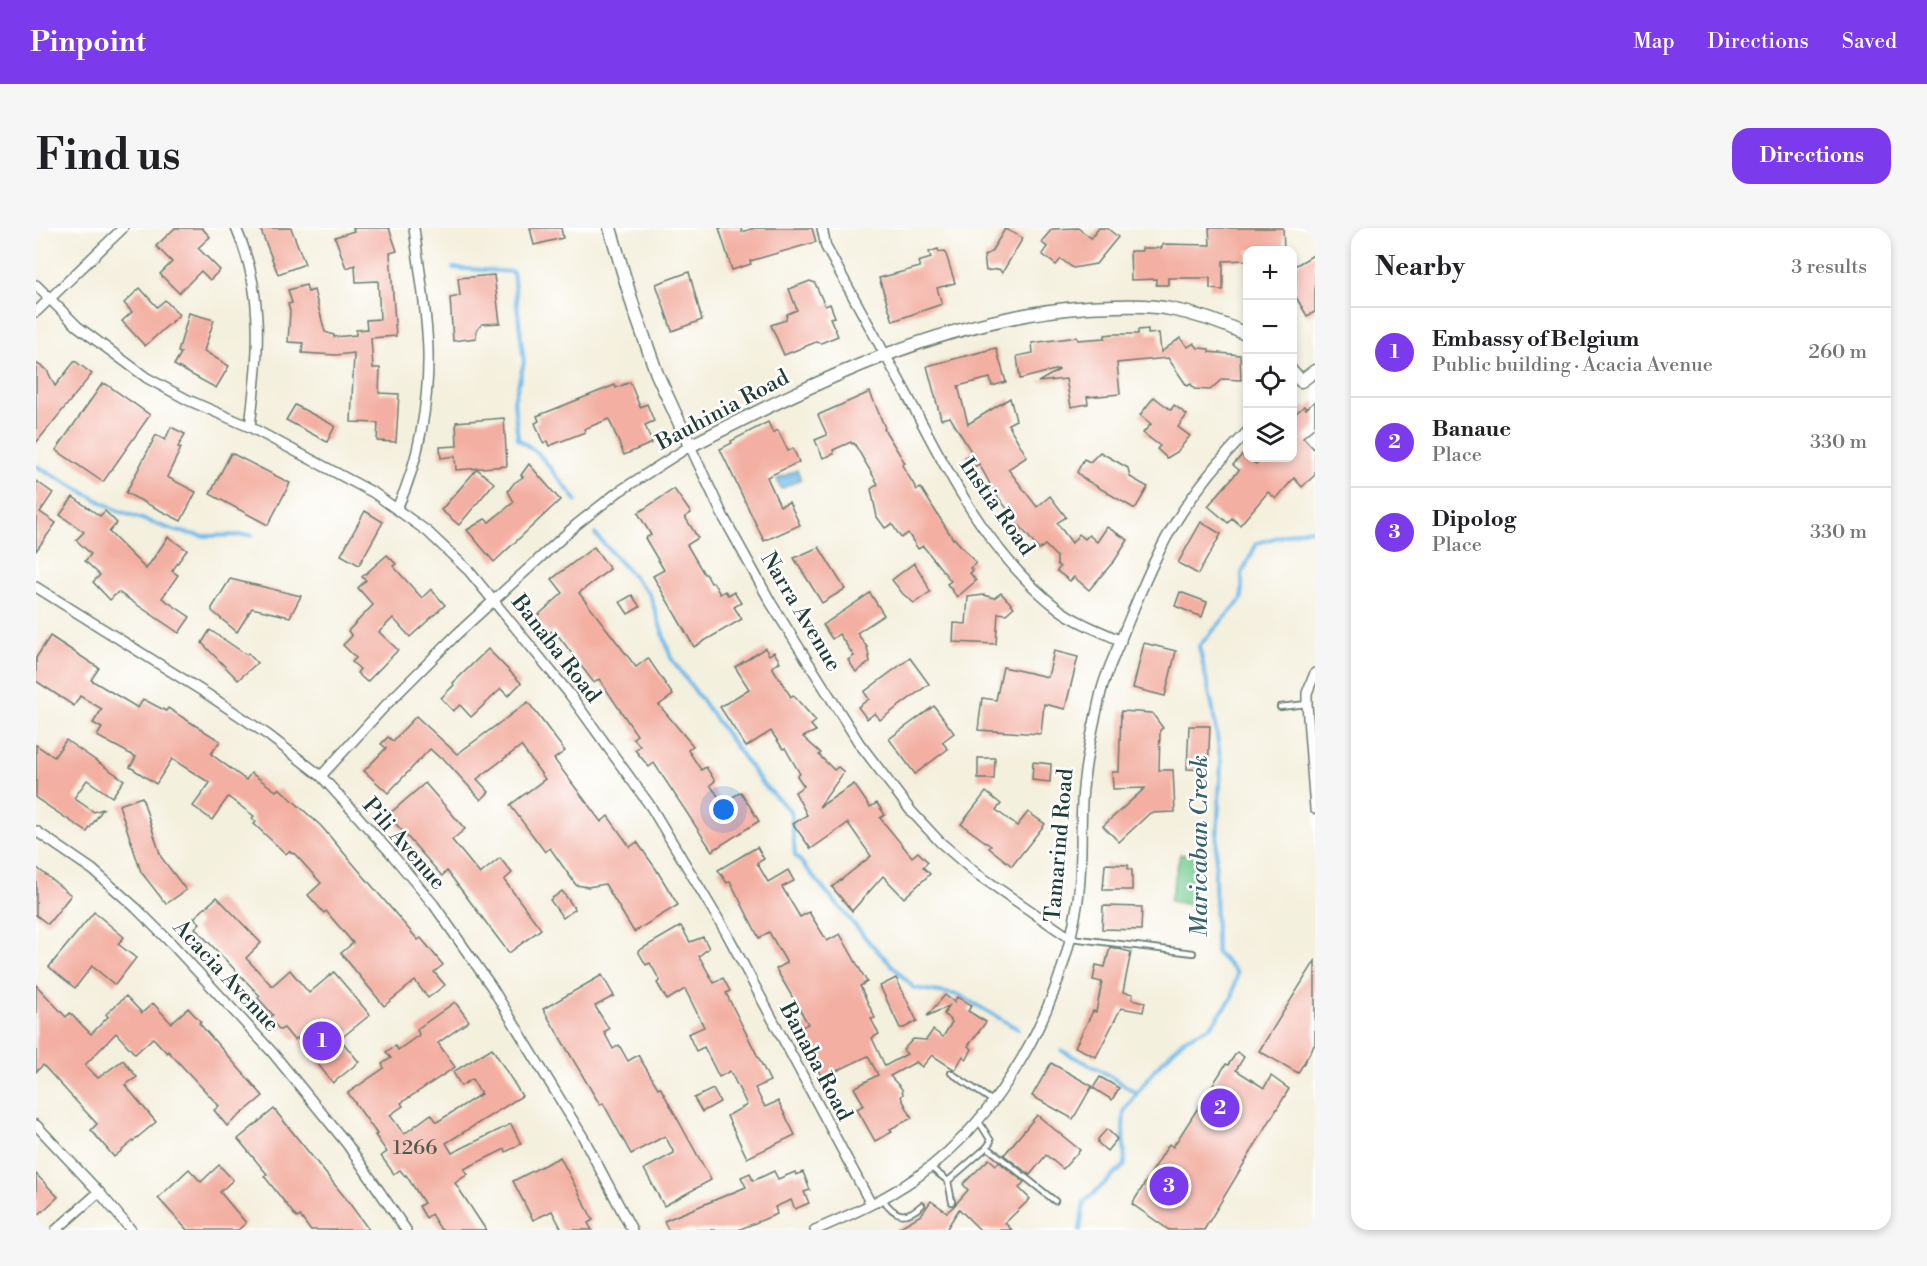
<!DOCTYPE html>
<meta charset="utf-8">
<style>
:root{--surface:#fff;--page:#f6f6f6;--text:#202124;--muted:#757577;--line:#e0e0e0;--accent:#7c3aed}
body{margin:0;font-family:"Libre Bodoni",serif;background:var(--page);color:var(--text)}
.controls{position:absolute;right:18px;top:18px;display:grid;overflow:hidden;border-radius:12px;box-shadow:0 3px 9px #0003}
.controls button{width:54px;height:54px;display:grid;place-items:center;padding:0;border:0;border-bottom:2px solid var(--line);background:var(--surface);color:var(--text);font:30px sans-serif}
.you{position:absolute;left:688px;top:582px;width:21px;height:21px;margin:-15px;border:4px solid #fff;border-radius:50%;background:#1a73e8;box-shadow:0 0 0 9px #1a73e833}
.badge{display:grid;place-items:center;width:39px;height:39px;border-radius:50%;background:var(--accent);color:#fff;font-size:20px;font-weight:700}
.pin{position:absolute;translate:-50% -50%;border:3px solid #fff;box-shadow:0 2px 6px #0006}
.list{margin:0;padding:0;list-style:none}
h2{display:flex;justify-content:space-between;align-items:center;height:78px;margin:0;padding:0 24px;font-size:26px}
h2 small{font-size:20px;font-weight:400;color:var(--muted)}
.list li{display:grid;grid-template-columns:39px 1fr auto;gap:18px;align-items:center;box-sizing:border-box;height:90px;padding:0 24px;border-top:2px solid var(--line)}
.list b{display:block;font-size:22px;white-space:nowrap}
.list p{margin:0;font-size:20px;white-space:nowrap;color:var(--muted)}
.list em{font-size:20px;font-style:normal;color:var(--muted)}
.icon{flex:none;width:33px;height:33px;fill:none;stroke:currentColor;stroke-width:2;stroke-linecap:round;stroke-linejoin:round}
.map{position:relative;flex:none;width:1279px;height:1002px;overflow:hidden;border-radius:18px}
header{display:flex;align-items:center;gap:36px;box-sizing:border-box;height:84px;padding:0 30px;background:var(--accent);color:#fff}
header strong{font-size:28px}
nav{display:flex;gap:33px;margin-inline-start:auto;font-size:21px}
.intro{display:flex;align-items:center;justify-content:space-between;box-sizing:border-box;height:144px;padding:0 36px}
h1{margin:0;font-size:42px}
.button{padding:15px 27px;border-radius:18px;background:var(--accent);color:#fff;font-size:21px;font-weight:700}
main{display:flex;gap:36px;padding:0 36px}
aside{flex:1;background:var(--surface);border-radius:18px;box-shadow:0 3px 9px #0003}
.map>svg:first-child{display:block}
.green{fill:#76cd92;stroke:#4a8563;stroke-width:1.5}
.water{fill:#6fbae8;stroke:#477c8e;stroke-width:1.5}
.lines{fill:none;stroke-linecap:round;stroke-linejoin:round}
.stream{stroke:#6fbae8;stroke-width:4}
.building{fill:#f3afa1}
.service-casing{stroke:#6a7c70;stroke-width:8}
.minor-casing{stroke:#6a7c70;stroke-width:12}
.tertiary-casing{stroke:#6a7c70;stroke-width:15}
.service{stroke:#fff;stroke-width:4.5}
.minor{stroke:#fff;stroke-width:9}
.tertiary{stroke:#fff;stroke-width:12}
.labels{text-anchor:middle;stroke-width:5;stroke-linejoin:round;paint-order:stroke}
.number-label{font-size:20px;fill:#545a4f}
.street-label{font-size:22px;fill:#1f3d34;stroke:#fff}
.water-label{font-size:24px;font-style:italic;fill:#37626a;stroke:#fff}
</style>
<header>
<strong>Pinpoint</strong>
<nav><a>Map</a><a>Directions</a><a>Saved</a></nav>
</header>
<div class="intro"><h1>Find us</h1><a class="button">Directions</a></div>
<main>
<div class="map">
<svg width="1279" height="1002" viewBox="0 0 1279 1002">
<rect width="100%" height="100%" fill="#fff"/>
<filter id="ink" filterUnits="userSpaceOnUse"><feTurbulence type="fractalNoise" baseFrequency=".0167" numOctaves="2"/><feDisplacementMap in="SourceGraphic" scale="12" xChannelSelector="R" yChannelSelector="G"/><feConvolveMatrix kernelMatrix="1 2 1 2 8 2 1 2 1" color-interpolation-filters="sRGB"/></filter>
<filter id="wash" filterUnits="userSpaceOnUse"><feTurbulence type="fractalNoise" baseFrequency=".008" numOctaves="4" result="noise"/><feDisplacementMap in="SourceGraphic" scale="24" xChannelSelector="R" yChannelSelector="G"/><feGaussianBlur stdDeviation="1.35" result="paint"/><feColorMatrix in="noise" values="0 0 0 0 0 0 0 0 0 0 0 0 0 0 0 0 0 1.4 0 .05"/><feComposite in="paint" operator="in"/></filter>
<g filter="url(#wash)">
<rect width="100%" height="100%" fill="#f4f0de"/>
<polygon class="green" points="1144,626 1164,630 1154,677 1134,673"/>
<polygon class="water" points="761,242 765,251 745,261 741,251"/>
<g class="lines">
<g class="stream">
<polyline points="417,40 477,44 488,134 478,173 482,211 502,225 541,273"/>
<polyline points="0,238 80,282 140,303 166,308 216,307"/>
<polyline points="559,306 614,367 635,430 726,555 755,584 759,627 833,714 878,760 923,767 982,801"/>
<polyline points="1026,823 1064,842 1101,865"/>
<polyline points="1044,1002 1048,974 1089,937 1087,901 1088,883 1118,842 1147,812 1175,798 1196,770 1201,745 1180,724 1179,647 1185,535 1177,482 1163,418 1206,371 1206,345 1221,315 1267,302 1279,301"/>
</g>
</g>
<g id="blocks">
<g class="building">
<polygon points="139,0 166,0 174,9 162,20 184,42 174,52 165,43 143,65 124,46 136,34 120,18"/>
<polygon points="224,0 255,0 269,36 242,46"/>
<polygon points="317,0 353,0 361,23 354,25 360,108 335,110 337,140 344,140 343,165 363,166 360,214 341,213 342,195 315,194 318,125 300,127 266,125 267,115 252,114 254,83 252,76 256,75 252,62 270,57 272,64 278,62 289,104 298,107 298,109 320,107 320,102 331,101 330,92 344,91 342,53 320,54 319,37 310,40 299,9 318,3"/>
<polygon points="494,0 525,0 527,10 498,17"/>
<polygon points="683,0 705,0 706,4 718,0 776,0 780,14 714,33 715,36 696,42"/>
<polygon points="1042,0 1055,10 1063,0 1071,0 1082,9 1060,36 1037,40 1025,31 1020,37 1006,26 1011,19 1005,14 1016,1"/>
<polygon points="1173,0 1247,0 1248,22 1212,22 1212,32 1187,33 1187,62 1174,61 1174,50 1132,50 1132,57 1120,57 1120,51 1095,52 1094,23 1106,23 1106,20 1126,20 1126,16 1174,17"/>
<polygon points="969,1 987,10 966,45 963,41 950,43 948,28 955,24"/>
<polygon points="902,21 903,24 909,23 919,55 901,60 906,76 857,93 843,50 884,39 882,34 895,30 893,24"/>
<polygon points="1279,26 1279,84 1271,88 1257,64 1257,39"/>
<polygon points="653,44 666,92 636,103 620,56"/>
<polygon points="458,47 464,95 446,96 440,103 440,110 417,113 414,70 424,68 422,50"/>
<polygon points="774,53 779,55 789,78 794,76 799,89 794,90 802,108 785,115 780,114 748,127 735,97 750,92 751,86 761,82 753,61"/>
<polygon points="104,60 121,79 129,72 143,87 109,118 86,93 96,84 88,75"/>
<polygon points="153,85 178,92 168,123 193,138 180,160 138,137 145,125 142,124"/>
<polygon points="1112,101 1112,106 1123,105 1125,124 1144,110 1152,119 1158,115 1162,120 1173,121 1173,124 1204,127 1205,152 1186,151 1174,162 1158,161 1155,156 1151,158 1132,130 1081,135 1084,166 1051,169 1052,176 1035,179 1030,151 1002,154 1023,142 1022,141 984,151 981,128 997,125 996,115 1041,109 1042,112 1069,110 1069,107 1077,106 1102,106 1102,102"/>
<polygon points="960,120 970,154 956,158 954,150 922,158 932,196 974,170 980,192 972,196 991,229 972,241 1001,279 1014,268 1030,289 1021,295 1036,315 1043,306 1049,311 1053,307 1061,314 1071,299 1092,312 1079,332 1053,362 1038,349 1034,353 1021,343 1024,339 1021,336 1021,329 1009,317 1003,322 984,298 976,305 967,294 976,287 959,265 943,236 936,240 929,229 936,225 914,189 905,191 891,138"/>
<polygon points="39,133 56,146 0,215 0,135 11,142 19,158"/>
<polygon points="594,154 604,179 611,176 618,193 609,197 616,215 588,227 573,191 548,201 549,204 513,218 511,213 507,215 499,195 503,193 501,188 579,157 580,160"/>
<polygon points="66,156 70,156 114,187 67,254 20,222"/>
<polygon points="834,164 849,200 848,201 869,235 866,237 881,262 885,260 917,311 918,310 940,335 934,340 937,343 934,345 940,353 921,369 911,356 915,353 887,318 882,321 872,305 865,310 856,296 849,300 841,289 835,261 842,256 818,215 816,216 815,214 797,222 798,226 787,230 779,212 791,207 782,187"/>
<polygon points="1118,169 1135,182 1138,177 1151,187 1142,199 1154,208 1141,224 1131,230 1121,221 1124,218 1107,205 1115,196 1104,187"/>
<polygon points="1279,173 1279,199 1267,209 1279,222 1279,247 1266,259 1258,250 1240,271 1232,264 1204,297 1196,290 1192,295 1172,278 1203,242 1197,237 1206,227 1220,236 1226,230 1257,230 1257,188 1268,178 1270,181"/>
<polygon points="259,177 299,198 291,214 250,192"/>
<polygon points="468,190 471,238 420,242 419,228 405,230 404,219 421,218 420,194"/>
<polygon points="732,194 737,205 742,202 752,223 757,220 763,234 731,249 744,278 753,274 764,297 728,313 684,221 696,215 695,213"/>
<polygon points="135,199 149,206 142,219 145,220 131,249 160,264 145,293 90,265 120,207 129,212"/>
<polygon points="1064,224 1092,240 1094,249 1112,259 1099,281 1048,251 1041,244 1048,231 1054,234"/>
<polygon points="195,225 254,255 232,297 174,266"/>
<polygon points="493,236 524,272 458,334 431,302 449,291 453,294 478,274 472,263 478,255 487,249 485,247"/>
<polygon points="441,241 458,255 423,297 405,282"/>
<polygon points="0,253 17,265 4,284 20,295 0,323"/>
<polygon points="638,261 655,285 649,289 662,310 651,317 668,346 670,346 675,355 677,354 684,366 689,363 692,367 698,364 705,375 698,379 706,391 658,419 617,348 628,342 609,310 615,307 602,285"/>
<polygon points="37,269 64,288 69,283 81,295 73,304 110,341 132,309 151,322 136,343 142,347 126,370 154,389 143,405 82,364 74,372 57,354 64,347 49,333 55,326 40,312 48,304 24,287"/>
<polygon points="329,283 347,294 323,337 305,327"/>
<polygon points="1165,294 1185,306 1162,346 1142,335"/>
<polygon points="558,319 574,341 543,365 600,439 612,430 637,467 623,477 657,518 652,522 665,542 670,539 679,553 674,557 687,575 705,564 723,593 676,623 618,535 613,539 599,522 604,518 597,510 601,507 563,451 558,455 518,402 513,405 499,390 527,365 516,351"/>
<polygon points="783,319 809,361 786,375 758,330"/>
<polygon points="351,327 360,336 357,338 386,370 395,361 409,377 374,409 357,390 343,404 362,422 331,454 321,445 324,441 316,434 320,430 307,417 316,408 312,403 337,377 322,360 330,352 326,349"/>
<polygon points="878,335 888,350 894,364 878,375 867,366 856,352"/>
<polygon points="194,351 265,368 254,389 216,380 201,404 176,383 176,380"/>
<polygon points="1144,364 1171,374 1166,389 1139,378"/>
<polygon points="834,365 848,387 821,405 831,419 834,434 820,444 812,432 818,428 803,406 796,411 787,397"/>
<polygon points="965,365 978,379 970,386 962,385 960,416 917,414 918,395 930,396 932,369 948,367 958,370"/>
<polygon points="596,367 604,379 592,386 584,374"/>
<polygon points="174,402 211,427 212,425 221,435 202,452 166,415"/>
<polygon points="14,408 63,440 55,452 102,480 107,471 130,483 132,480 184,513 175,526 210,552 215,545 240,563 243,560 285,598 382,712 385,710 407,737 398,744 409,757 392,770 379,753 348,778 305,725 317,715 290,683 288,685 272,667 285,655 258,625 257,626 253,623 250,626 218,596 220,594 216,590 218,588 192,569 176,592 157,578 174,555 136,531 120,556 94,539 100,529 61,508 66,500 57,495 66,481 44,468 38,478 0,453 0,430"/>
<polygon points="1108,415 1140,423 1129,468 1097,460"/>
<polygon points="729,420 733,427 738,424 744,434 736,439 755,469 757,467 780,493 775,497 780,503 767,509 785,525 783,527 798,542 802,539 808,544 783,579 818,556 834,579 841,575 849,587 844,590 876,629 882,624 892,634 887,639 894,646 868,670 847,648 816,683 796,659 835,628 812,595 775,621 757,596 771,587 759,564 768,558 761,548 764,546 749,520 747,521 735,503 710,519 684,479 713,461 699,439"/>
<polygon points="452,421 485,455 472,468 465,461 435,489 424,477 417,483 405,470 418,457 417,455"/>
<polygon points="1018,423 1042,429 1029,481 1008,476 1005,506 942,502 946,470 960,472 967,439 1012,449"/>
<polygon points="874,430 893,456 844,492 839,485 831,491 822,479 833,471 828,464"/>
<polygon points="492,474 529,523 518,531 565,594 572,588 594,619 601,614 620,641 642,677 598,704 569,656 552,659 540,657 514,620 509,624 474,577 509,551 485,518 441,551 453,564 445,572 406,529 404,530 394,521 352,565 328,543 350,520 345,516 352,509 357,513 380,488 421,526"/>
<polygon points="898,478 918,505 906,514 912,521 879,546 853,511"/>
<polygon points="1085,483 1116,485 1127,500 1124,502 1123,542 1137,542 1139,584 1114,585 1083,614 1067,598 1109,560 1077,561 1076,544 1083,544"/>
<polygon points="1153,498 1174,498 1172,542 1151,541"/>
<polygon points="30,512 88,552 76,569 51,552 38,570 58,584 67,581 51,604 0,570 0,517 18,529"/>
<polygon points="942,530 959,530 958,551 942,551"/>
<polygon points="997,534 1015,536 1014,554 996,552"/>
<polygon points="389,555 429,601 416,612 444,646 464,630 476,645 468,652 505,701 473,725 411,643 406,648 352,587"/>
<polygon points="950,564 965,576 960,582 981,598 992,584 1009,596 976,638 953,620 955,618 925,596"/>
<polygon points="106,569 125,629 150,662 130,676 105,644 83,577"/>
<polygon points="721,619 728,631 721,635 732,654 752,642 758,653 746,659 764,689 773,684 791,713 804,706 831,754 824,758 839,790 835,791 843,806 836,810 849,838 871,826 867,822 877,811 890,812 897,802 907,809 916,794 908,786 913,778 891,788 909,767 918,774 921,769 936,777 932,783 950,794 932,818 936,821 931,831 927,828 919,842 896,827 886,839 880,834 854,848 866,861 867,866 865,869 876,890 854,901 856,904 839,913 821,881 828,877 818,860 842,847 832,828 786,850 762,801 772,796 740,741 751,735 733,704 723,710 694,653 691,655 682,642"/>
<polygon points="1069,636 1092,637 1092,641 1096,642 1096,662 1067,662"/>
<polygon points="0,639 35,667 12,696 0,687"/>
<polygon points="526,663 539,681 527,690 514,672"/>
<polygon points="181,669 225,715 210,730 236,758 254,742 273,765 298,744 334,787 304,811 323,834 297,855 261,810 258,812 248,800 244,802 233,790 237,787 222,770 224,768 159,700 164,695 158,690"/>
<polygon points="1067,678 1106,679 1105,702 1066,701"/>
<polygon points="58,684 88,709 82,716 100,730 79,757 56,738 39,760 13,739"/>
<polygon points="645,698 654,714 667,709 673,720 663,728 678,755 687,750 694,763 690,765 734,853 719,860 729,879 742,873 759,907 711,930 691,888 711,877 694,843 683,849 668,819 660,823 652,806 668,799 649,761 631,772 621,755 624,753 614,735 610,737 602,723"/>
<polygon points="1074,719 1095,724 1087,764 1097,766 1096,771 1109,774 1107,784 1085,780 1060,829 1039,819 1057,783 1060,784 1066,754 1057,752 1060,737 1069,739"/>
<polygon points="1279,733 1279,816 1262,845 1223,823"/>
<polygon points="566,747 578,768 559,778 573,801 568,804 577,821 583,817 592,833 602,827 622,860 624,859 675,952 628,978 608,941 638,925 629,908 595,926 567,875 564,877 507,781"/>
<polygon points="860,750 881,793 868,800 864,800 844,758"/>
<polygon points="0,757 30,789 34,785 55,806 72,789 70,786 90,768 106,785 117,775 135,795 152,780 165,794 163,795 227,868 191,898 178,882 183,878 132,823 131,825 117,810 99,826 80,805 49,837 62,850 87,832 101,849 89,857 120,894 78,929 55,902 61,896 7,837 0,844"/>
<polygon points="419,774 433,793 402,815 419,839 365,875 367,878 354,887 368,906 395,886 401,894 445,866 436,851 425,858 417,844 456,820 486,868 410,915 416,925 475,896 485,916 470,924 469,921 428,941 432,946 419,955 450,1002 405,1002 395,986 390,990 383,978 388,975 370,947 369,948 364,942 358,946 345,928 351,924 339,907 341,906 312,865 348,840 346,836 355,830 350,824 359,818 362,822 383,807 381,801"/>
<polygon points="1201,824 1208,829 1200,842 1228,860 1235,848 1253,861 1168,1002 1133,1002 1096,976 1133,916 1137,919 1190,836 1192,837"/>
<polygon points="1015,835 1056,858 1037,891 996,868"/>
<polygon points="1064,849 1083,860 1076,872 1057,860"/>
<polygon points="677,861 684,874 666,884 658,870"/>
<polygon points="238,881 311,972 333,1002 274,1002 264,988 261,990 228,948 231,946 202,911"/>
<polygon points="1001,887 1044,922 1027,941 1010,927 994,947 968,927"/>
<polygon points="1071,901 1081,911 1071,923 1062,915 1062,911"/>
<polygon points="524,929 557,992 552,995 556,1002 526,1002 516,983 497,992 477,953"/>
<polygon points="953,931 960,937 963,934 988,954 983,960 994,971 969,995 976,1002 944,1002 923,981 910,1002 859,1002 885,987 895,973 911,984 918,978 932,962 927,956"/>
<polygon points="183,937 197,952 184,964 210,995 202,1002 151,1002 122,970 153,941 165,954"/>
<polygon points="738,943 742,951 759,944 760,947 767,944 774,962 768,964 773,975 759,981 755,972 739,979 741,986 702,1002 632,1002 628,993 710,959 705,949 714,945 717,953"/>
<polygon points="0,946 22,969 0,989"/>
</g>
</g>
</g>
<g filter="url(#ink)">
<use href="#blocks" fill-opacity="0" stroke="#6a7c70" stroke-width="1.5"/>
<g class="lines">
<g class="service-casing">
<g id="service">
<polyline points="1244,479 1271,476"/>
<polyline points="1035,710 1157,725"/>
<polyline points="915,845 958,874"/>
<polyline points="951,919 1019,973"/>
<polyline points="894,939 912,953 951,919 955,913 942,892"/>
<polyline points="912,953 916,974"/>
<path d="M846 970C859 989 869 992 886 977"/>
</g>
</g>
<g class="minor-casing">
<g id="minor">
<path d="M200 0C230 68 222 127 214 199"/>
<path d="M786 0 790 19C816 67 843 115 869 163 910 240 952 328 1024 382 1041 395 1065 403 1085 413"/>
<polyline points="0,57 41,98 111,150 152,172 214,199 338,265 392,304 433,343 532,464 615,579 690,704 835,976"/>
<polyline points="0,84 87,0"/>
<path d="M361 280C383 235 393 173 392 123 391 82 383 41 378 0"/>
<polyline points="0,359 171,466 232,507 285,548 353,623 398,677 455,758 547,909 596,1002"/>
<polyline points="1279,445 1271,465 1271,476 1279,581"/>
<polyline points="285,548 350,477 421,406 540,297 582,264 654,218 687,288 735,375 823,515 875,583 904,614 941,646 1034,710"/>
<polyline points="0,603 57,642 100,680 136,716 236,824 311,916 370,1002"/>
<polyline points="0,897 63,964 95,1002"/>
<polyline points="20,1002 63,964"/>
<path d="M779 1002C814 987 850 971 881 949 966 888 1024 781 1041 678 1047 644 1044 607 1046 573 1048 536 1057 500 1065 464 1070 444 1080 425 1087 406 1099 378 1110 349 1124 322 1146 278 1178 238 1212 203"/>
</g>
</g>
<g class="tertiary-casing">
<g id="tertiary">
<path d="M574 0 598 81 621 146 654 218C779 154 909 89 1052 79 1079 78 1107 76 1134 81 1161 86 1187 95 1212 107"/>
<polyline points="1256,143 1265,153 1279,143"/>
</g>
</g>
<use href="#service" class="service"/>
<use href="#minor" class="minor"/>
<use href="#tertiary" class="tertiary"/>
</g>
</g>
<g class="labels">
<g class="number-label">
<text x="379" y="926">1266</text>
</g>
<g class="street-label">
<text transform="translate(686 181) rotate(-28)" y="8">Bauhinia Road</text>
<text transform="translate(962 278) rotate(55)" y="8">Instia Road</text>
<text transform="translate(766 383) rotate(59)" y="8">Narra Avenue</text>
<text transform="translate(521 420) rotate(52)" y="8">Banaba Road</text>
<text transform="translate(369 615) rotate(49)" y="8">Pili Avenue</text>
<text transform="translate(1022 617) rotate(-85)" y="8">Tamarind Road</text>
<text transform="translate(191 747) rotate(47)" y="8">Acacia Avenue</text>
<text transform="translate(781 833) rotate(62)" y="8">Banaba Road</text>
</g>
<g class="water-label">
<text transform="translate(1163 618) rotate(-90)" y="8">Maricaban Creek</text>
</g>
</g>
</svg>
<div class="controls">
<button>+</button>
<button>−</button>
<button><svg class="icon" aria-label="locate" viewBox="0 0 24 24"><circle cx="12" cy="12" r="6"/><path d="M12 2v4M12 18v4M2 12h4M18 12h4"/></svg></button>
<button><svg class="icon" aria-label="layers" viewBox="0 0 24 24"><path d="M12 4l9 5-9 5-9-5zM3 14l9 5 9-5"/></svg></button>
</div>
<div class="you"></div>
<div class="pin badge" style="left:286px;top:813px">1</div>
<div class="pin badge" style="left:1184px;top:880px">2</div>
<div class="pin badge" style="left:1133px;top:958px">3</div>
</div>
<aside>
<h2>Nearby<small>3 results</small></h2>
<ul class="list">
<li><span class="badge">1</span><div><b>Embassy of Belgium</b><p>Public building · Acacia Avenue</p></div><em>260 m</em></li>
<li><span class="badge">2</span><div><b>Banaue</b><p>Place</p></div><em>330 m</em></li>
<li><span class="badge">3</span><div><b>Dipolog</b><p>Place</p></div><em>330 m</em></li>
</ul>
</aside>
</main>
